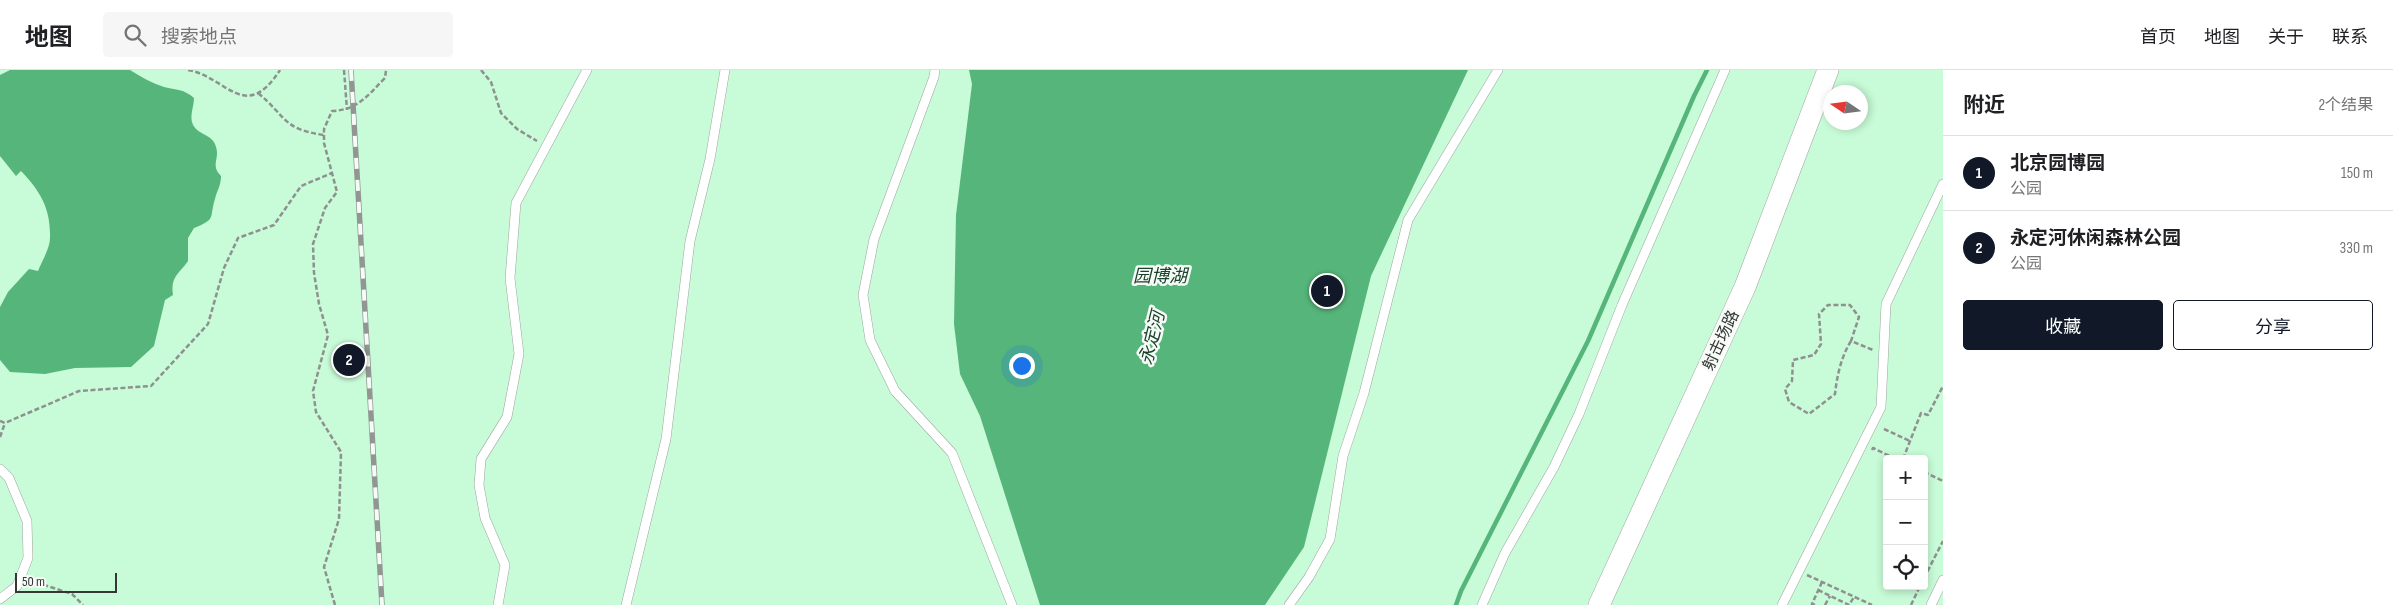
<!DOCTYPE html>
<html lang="zh">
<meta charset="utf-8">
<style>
:root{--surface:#fff;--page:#f6f6f6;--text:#202124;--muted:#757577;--line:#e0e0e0;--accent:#111827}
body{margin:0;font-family:"Sofia Sans Condensed","Noto Sans SC",sans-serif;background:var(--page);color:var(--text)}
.controls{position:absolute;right:15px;bottom:15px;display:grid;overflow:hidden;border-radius:5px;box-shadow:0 2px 8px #0003}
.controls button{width:45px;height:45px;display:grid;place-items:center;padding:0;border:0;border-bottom:1px solid var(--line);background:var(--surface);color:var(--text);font:25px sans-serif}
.compass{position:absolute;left:1823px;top:15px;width:45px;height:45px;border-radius:50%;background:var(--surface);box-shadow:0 2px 8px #0003;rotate:283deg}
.scale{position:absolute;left:15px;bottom:12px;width:102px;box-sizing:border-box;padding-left:5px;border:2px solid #353735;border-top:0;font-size:14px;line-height:18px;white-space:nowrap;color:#353735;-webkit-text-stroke:4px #f6fbf8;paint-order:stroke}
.you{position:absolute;left:1021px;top:295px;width:18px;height:18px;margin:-12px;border:4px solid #fff;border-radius:50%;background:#1a73e8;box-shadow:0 0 0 8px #1a73e833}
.badge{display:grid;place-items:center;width:32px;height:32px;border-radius:50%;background:var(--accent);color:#fff;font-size:16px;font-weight:700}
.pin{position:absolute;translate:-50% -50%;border:2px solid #fff;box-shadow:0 1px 5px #0006}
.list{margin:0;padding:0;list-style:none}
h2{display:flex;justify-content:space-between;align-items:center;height:65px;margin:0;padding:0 20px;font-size:21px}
h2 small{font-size:16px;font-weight:400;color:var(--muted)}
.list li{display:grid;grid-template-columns:32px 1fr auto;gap:15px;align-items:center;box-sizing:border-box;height:75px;padding:0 20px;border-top:1px solid var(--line)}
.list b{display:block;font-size:19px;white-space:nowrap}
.list p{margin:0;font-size:16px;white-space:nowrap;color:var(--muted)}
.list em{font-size:16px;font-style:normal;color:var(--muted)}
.actions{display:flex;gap:10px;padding:15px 20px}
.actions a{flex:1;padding:11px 0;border:1px solid var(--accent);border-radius:5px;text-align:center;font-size:18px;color:var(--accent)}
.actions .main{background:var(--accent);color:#fff}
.icon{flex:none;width:28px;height:28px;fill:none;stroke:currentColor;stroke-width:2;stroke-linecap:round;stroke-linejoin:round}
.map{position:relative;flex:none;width:1943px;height:535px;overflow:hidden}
header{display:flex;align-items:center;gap:30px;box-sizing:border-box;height:70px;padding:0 25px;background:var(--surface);border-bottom:1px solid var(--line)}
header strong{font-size:24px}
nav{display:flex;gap:28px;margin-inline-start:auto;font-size:18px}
.search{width:350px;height:45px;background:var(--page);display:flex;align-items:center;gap:12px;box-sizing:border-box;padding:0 18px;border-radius:5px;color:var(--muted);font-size:19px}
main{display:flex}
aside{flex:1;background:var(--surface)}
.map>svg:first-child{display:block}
.green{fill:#c8fbd7;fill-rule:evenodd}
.water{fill:#56b57a}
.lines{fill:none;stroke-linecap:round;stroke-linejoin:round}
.stream{stroke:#56b57a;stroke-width:4.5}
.service-casing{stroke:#a0a4a1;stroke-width:10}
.tertiary-casing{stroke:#a0a4a1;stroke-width:22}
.path{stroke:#8e918f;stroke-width:2.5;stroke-dasharray:5 2.5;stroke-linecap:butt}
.service{stroke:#fff;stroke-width:9}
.tertiary{stroke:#fff;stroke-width:21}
.rail-casing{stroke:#929693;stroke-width:5.5}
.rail{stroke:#f6fbf8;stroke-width:4;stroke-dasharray:11;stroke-linecap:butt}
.labels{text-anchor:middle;stroke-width:5;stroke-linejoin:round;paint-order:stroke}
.street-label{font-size:16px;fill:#353735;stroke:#f6fbf8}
.water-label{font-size:18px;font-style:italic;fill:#1b422a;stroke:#f6fbf8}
</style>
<header>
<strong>地图</strong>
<div class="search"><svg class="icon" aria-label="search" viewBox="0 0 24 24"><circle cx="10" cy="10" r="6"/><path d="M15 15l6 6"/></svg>搜索地点</div>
<nav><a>首页</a><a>地图</a><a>关于</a><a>联系</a></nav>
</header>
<main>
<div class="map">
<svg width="1943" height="535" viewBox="0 0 1943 535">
<rect width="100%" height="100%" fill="#f6fbf8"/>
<path class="green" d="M0 0H1943V535H0ZM1830 22H1860V52H1830ZM1887 389H1924V516H1887Z"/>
<g class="water">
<path d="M10 0H130C141 7 152 13 164 17 176 20 184 19 194 28 194 35 190 46 192 52 196 66 213 63 216 77 220 89 210 95 221 106 221 116 217 120 215 129 209 148 217 149 194 158L188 168V191C179 204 170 207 173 225L165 230 154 276 131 297 75 298 45 304 10 302 0 290V237L8 222 29 199 38 201C42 191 50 178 50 168 51 138 40 121 21 101L16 106 0 86V5Z"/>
<polygon points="969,0 1468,0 1371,206 1304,477 1265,535 1040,535 980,346 960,304 954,254 956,145 972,14"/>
</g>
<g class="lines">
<polyline class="stream" points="1456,535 1461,521 1588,271 1694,26 1707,0"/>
<g class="service-casing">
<g id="service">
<polyline points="935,0 934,7 874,169 863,225 870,270 895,321 952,383 1012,535"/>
<polyline points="0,399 9,408 27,451 28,488 17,516 0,529"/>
<polyline points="498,535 505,495 485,448 479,415 481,389 507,347 519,284 510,208 516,133 587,0"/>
<polyline points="626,535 666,369 690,171 710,89 725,0"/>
<polyline points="1289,535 1309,507 1330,469 1343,386 1364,323 1408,150 1498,0"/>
<polyline points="1482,535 1505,483 1554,397 1579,344 1622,235 1725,0"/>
<polyline points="1782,535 1881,337 1886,234 1943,114"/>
<polyline points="1931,535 1943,510"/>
</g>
</g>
<g class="tertiary-casing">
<polyline id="tertiary" points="1599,535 1745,217 1828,0"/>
</g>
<g class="path">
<path d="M188 0C227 7 245 54 280 0"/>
<polyline points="344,0 347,40"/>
<polyline points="481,0 491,12 501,43 517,59 537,71"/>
<path d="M258 23C287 47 282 59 324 65"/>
<path d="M1851 271C1841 287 1837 306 1835 324L1809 344 1789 332 1785 319 1792 311 1793 290 1814 285 1821 274 1819 244 1828 235H1850L1859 247 1851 271 1873 280"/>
<polyline points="0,351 5,353 79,321 151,316 208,254 224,198 238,168 274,155 301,116 332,103"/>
<polyline points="1884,359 1910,371"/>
<polyline points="0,367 5,353"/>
<polyline points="1872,380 1873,378 1896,389"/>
<polyline points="1903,389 1921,343 1928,345 1943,316"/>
<polyline points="1924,402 1943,411"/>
<polyline points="1807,505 1872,535"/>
<polyline points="1924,508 1943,471"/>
<polyline points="29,510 72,524 83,535"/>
<polyline points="1818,520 1849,535 1854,527"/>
<path d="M335 535 324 497 339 449 341 382 316 342 313 321 328 265 319 234 314 203 313 174 325 138 337 122 324 73V59L332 41C358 40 368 25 385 8L386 0"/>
<polyline points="1815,535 1812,534 1822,512"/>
<polyline points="1825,535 1830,526"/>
<polyline points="1911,535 1920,516"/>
</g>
<use href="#service" class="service"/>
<use href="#tertiary" class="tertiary"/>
<g class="rail-casing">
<polyline id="rail" points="351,0 382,535"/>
</g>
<use href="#rail" class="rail"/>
</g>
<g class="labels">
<g class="street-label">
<text transform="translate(1720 270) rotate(-65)" y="6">射击场路</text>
</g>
<g class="water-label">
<text x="1160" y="212">园博湖</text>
<text transform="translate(1152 268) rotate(-76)" y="6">永定河</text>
</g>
</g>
</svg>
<div class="controls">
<button>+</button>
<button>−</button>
<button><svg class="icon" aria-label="locate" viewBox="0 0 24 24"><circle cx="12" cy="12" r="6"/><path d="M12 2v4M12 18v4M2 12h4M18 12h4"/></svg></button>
</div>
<svg class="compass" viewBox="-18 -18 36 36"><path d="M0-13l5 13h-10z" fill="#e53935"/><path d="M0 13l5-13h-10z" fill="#757577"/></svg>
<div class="scale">50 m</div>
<div class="you"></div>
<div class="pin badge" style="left:1327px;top:221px">1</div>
<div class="pin badge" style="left:349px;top:290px">2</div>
</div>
<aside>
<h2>附近<small>2个结果</small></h2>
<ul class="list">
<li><span class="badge">1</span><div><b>北京园博园</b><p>公园</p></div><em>150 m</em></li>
<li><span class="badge">2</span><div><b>永定河休闲森林公园</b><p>公园</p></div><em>330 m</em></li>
</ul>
<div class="actions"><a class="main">收藏</a><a>分享</a></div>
</aside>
</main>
